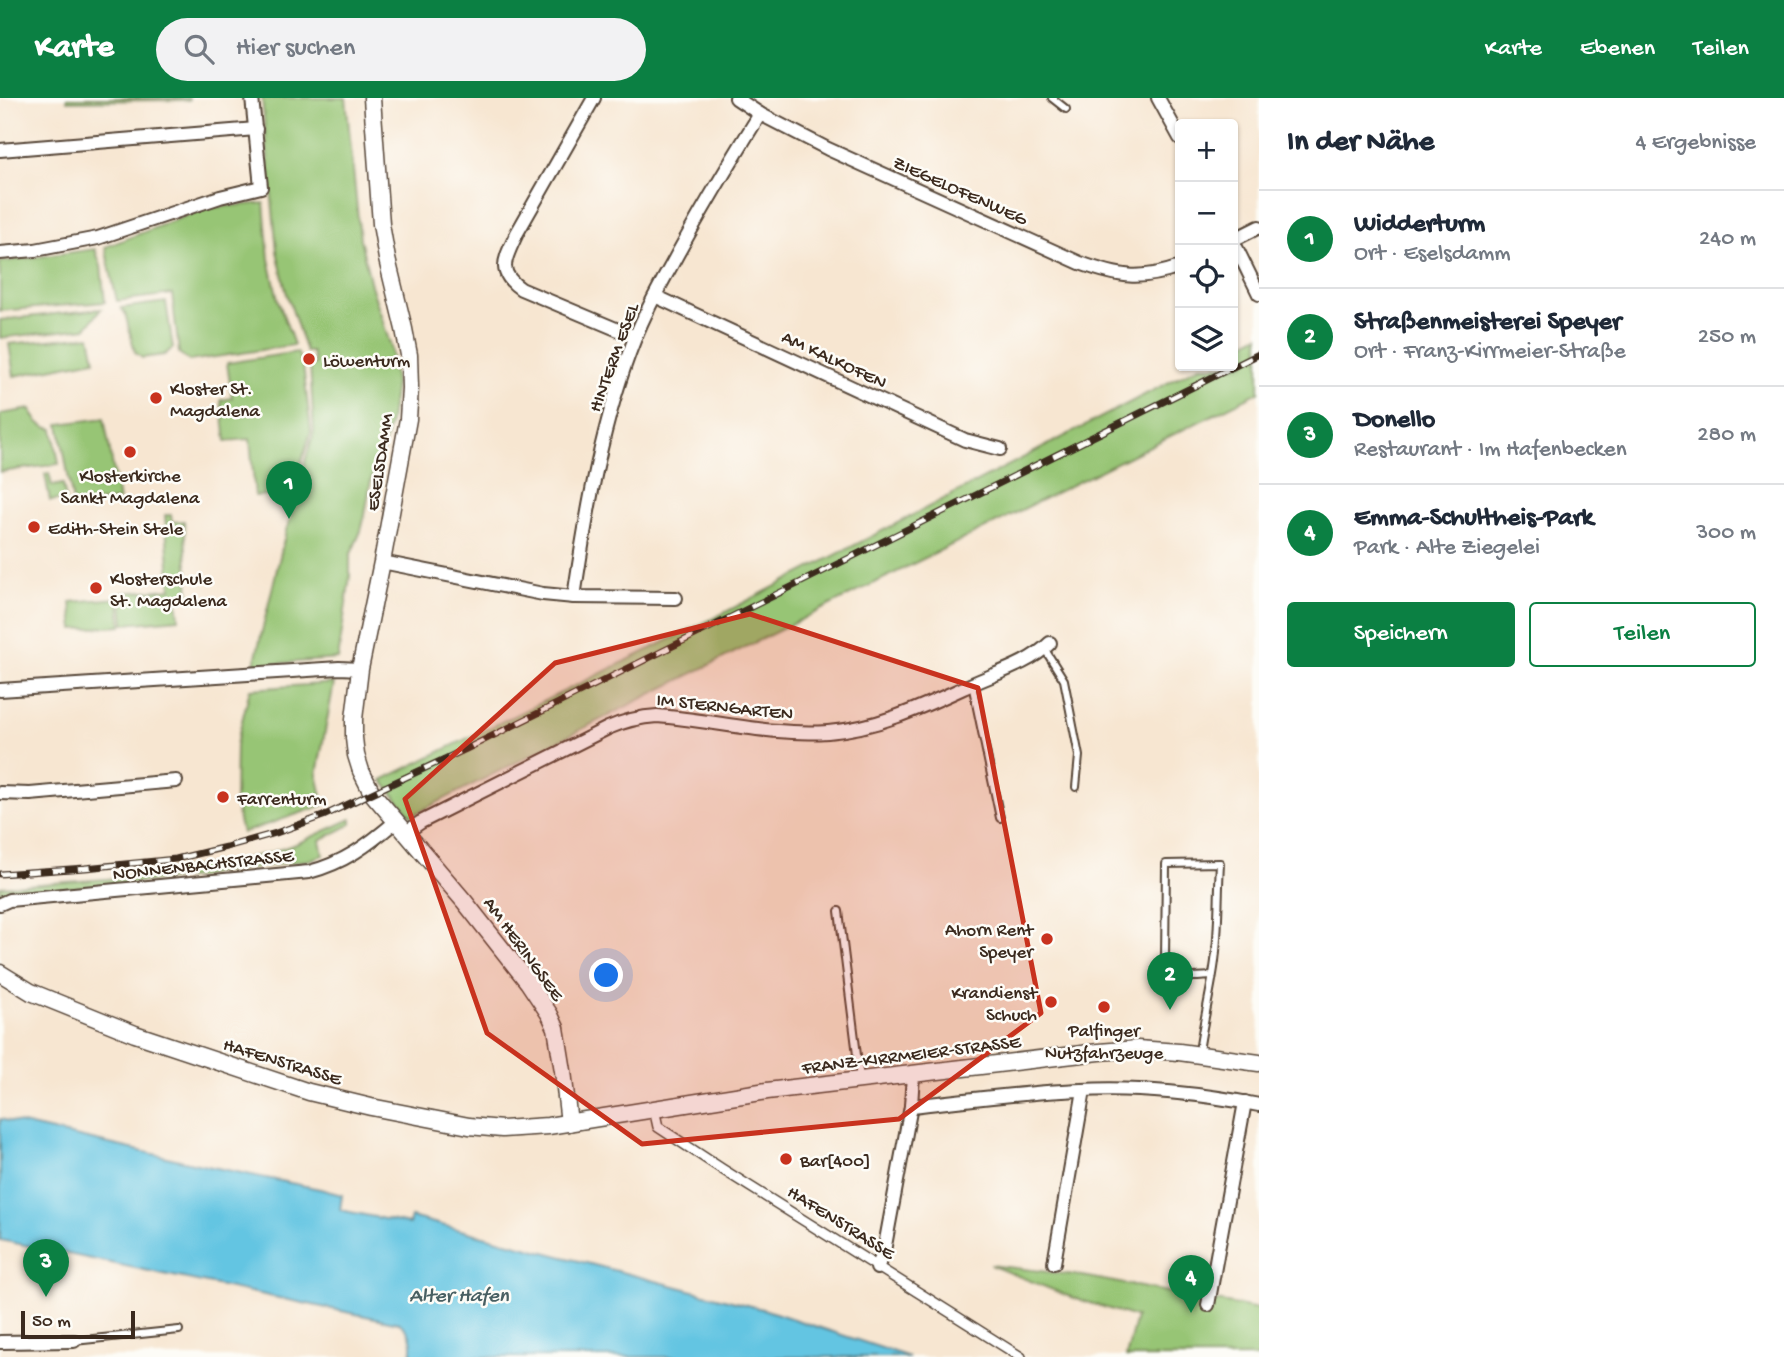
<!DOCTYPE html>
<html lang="de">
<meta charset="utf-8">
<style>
:root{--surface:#fff;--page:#f2f2f3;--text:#1f2937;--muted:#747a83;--line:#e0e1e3;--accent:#0b8043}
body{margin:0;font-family:"Gochi Hand",sans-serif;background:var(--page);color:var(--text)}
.controls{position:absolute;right:21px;top:21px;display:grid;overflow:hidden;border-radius:7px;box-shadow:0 2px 5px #0004}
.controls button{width:63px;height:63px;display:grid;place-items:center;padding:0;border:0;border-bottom:2px solid var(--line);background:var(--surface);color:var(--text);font:35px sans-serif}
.scale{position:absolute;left:21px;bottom:18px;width:114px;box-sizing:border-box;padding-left:7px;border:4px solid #3b2a1e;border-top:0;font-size:19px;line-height:24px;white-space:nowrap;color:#3b2a1e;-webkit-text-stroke:5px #fdfcf7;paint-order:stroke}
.you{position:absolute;left:607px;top:878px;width:24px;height:24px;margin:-18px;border:5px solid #fff;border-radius:50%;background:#1a73e8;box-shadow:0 0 0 10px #1a73e833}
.badge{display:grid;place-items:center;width:46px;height:46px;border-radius:50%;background:var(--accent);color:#fff;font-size:23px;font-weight:700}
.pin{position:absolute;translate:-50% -58px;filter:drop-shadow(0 2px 4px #0008)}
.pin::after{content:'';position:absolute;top:37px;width:24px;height:21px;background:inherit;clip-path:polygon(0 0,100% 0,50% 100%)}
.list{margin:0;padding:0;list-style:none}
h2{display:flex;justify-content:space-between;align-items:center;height:91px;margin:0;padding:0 28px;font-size:30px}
h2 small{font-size:23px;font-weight:400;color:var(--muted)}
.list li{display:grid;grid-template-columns:46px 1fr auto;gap:21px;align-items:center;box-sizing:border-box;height:98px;padding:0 28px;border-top:2px solid var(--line)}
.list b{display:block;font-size:26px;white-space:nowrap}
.list p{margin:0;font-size:23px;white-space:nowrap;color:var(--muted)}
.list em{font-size:23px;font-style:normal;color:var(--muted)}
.actions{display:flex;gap:14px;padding:21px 28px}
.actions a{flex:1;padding:16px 0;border:2px solid var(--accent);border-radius:7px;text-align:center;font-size:24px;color:var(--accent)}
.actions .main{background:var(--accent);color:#fff}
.icon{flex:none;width:38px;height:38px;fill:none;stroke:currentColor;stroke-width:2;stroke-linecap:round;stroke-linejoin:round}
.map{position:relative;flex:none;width:1259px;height:1259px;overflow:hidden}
header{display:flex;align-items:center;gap:42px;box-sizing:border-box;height:98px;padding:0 35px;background:var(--accent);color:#fff}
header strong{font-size:33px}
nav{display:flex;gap:38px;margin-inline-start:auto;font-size:24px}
.search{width:490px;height:63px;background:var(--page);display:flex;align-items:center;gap:18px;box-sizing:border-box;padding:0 24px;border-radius:38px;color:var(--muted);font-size:26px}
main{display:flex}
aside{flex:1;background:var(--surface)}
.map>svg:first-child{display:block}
.green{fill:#97c574;stroke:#697849;stroke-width:2}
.water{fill:#64c5e2;stroke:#507880;stroke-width:2}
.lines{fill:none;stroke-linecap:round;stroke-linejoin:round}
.service-casing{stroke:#574639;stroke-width:10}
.pedestrian-casing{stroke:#574639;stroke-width:12}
.minor-casing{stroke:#574639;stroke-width:16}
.tertiary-casing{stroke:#574639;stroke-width:19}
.service{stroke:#fff;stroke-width:6}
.pedestrian{stroke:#fff;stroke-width:9}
.minor{stroke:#fff;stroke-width:12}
.tertiary{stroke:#fff;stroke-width:16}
.rail-casing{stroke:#3b2a1e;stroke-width:7}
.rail{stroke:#fdfcf7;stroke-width:4.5;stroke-dasharray:13;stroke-linecap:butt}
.marked{fill:#c8321e;fill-opacity:0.2;stroke:#c8321e;stroke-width:5;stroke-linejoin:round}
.poi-dot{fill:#c8321e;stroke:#fdfcf7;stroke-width:2.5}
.labels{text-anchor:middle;stroke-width:5;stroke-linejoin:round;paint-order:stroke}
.street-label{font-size:19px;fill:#3b2a1e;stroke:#fdfcf7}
.poi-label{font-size:19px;fill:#3b2a1e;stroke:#fdfcf7;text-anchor:start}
.water-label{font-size:21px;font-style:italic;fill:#496063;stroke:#fdfcf7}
</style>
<header>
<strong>Karte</strong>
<div class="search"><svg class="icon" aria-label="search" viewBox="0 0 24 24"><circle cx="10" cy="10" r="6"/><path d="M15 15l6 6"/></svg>Hier suchen</div>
<nav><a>Karte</a><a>Ebenen</a><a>Teilen</a></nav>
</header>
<main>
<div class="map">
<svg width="1259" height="1259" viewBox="0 0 1259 1259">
<rect width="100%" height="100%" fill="#fdfcf7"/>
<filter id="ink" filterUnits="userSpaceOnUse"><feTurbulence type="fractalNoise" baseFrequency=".0143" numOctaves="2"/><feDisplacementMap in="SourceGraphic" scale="14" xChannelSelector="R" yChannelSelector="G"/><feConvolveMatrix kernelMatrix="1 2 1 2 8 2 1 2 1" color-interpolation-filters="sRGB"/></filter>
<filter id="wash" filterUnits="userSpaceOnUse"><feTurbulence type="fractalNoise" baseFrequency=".00686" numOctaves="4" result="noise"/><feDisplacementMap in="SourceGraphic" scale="28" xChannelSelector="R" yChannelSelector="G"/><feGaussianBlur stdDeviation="1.57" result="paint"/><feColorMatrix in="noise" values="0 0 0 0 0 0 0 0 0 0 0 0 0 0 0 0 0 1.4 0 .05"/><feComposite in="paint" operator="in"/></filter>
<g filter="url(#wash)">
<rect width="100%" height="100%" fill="#f7e6d1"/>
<g class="green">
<polygon points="67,0 189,0 189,2 67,3"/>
<polygon points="262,0 346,0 360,141 371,187 391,249 395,285 390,324 382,357 371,382 365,417 361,433 350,458 350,478 338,561 254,567 287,429 288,429 292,413 291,412 314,333 310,268 315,266 312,254 306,254 286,193 277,153"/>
<polygon points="264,105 269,161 278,202 294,247 189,263 179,255 172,196 117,203 105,149 206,110"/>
<polygon points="95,151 101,168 105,204 0,213 0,164"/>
<polygon points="166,204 173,250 164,257 142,260 135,254 125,215 121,210"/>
<polygon points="101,211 86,230 0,240 0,222"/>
<polygon points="1259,237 1259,294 635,604 411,718 382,682 718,518 1200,268 1233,268 1233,251"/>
<polygon points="90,238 95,262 14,278 9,246"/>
<polygon points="297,254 303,267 311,333 292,395 255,398 250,341 226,343 221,302 232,300 227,265"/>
<path d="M31 311C34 322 41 329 53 331L59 366 0 374V316Z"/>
<polygon points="104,320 119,402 73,405 59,326"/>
<polygon points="49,375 52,388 63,386 66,401 50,403 45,376"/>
<polygon points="165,417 171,417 172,424 184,423 189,498 177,499 179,521 124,526 121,495 171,491"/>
<polygon points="119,500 121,528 74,531 71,504"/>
<polygon points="334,585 317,676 324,707 242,735 235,706 236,647 250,591"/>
<polygon points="351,721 351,726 348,728 320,742 323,757 309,762 216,775 201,779 0,796 0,789 120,780 234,763 269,755 296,746"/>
<polygon points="990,1167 1082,1178 1259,1211 1259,1259 1126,1259 1136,1219 1073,1200"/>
</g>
<path class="water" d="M0 1021 197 1066 320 1091 342 1097 340 1112 409 1126 411 1119 766 1212 909 1259H411C414 1245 411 1233 399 1225L0 1142Z"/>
</g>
<g filter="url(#ink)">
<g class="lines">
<g class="service-casing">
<g id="service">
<polyline points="1052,0 1066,11"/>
<polyline points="1044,550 1064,582 1079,658 1076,689"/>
<polyline points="972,586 1000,720"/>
<polyline points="839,813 860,981"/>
<path d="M1199 954C1203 924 1211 894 1215 863 1219 831 1218 798 1220 765L1166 766 1165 862C1174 884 1192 879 1212 878"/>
<polyline points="74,1243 179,1232"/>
</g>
</g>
<g class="pedestrian-casing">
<polyline id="pedestrian" points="654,1011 658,1029 722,1071 1021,1259"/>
</g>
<g class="minor-casing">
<g id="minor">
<path d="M594 0 517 135C506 160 495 173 521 191L635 239"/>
<path d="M736 0 760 16 828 51 1080 165C1119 179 1140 183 1180 169"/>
<polyline points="1158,0 1180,40"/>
<polyline points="0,52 256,31"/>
<polyline points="1233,142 1259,129"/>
<polyline points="1233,143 1259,196"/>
<polyline points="0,155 35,152 98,140 220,99 261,89 252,0"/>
<polyline points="655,198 965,342 1000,351"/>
<polyline points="382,464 543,496 574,499 676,500"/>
<path d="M574 499C587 412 602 323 635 240 645 215 658 191 671 168 699 116 729 66 760 16"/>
<polyline points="0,592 339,570 360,571"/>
<polyline points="0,695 30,696 176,683"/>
<path d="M405 735 421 724 608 630C624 623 639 619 657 618 713 622 771 638 828 634 879 630 924 608 970 587 996 575 1029 566 1050 545"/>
<path d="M0 806 9 802 309 774C344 765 368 747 395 724"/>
<path d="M911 1008C968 1002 1025 994 1082 992 1138 989 1204 996 1259 1007"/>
<polyline points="1054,1165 1084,992"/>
<polyline points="877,1170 884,1153 887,1137 911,1008 913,976"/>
<polyline points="1208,1207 1245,1004"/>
<polyline points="0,1244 74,1243"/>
</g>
</g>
<g class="tertiary-casing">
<g id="tertiary">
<polyline points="372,0 381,126 387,161 404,231 409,257 410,290 408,321 382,464 360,571 354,621 354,640 356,657 361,673 372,695 464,803 528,884 550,917 556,930 563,973 569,1025"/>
<polyline points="0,875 31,894 135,936 309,994 371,1009 469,1028 502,1031 548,1028 767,993 1099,954 1137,951 1179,954 1259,965"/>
</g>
</g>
<use href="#service" class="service"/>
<use href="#pedestrian" class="pedestrian"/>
<use href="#minor" class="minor"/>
<use href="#tertiary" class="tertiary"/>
<g class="rail-casing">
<polyline id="rail" points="0,776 85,770 176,761 226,749 276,735 323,718 466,651 1259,256"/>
</g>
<use href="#rail" class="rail"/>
</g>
</g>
<path class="marked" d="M750 516 978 590 1041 915 899 1021 642 1046 487 935 405 701 555 565Z"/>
<g class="poi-dot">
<circle cx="309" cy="261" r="7"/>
<circle cx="156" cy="300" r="7"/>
<circle cx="130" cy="354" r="7"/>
<circle cx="34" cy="429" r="7"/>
<circle cx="96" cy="490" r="7"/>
<circle cx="223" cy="699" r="7"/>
<circle cx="1047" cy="841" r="7"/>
<circle cx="1051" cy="904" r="7"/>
<circle cx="1104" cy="909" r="7"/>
<circle cx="786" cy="1061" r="7"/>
</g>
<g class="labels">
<g class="street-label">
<text transform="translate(961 91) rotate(24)" y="7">ZIEGELOFENWEG</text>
<text transform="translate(612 259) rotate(-70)" y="7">HINTERM ESEL</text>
<text transform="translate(835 260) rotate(25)" y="7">AM KALKOFEN</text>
<text transform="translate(378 364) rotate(-81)" y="7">ESELSDAMM</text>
<text transform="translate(725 607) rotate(6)" y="7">IM STERNGARTEN</text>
<text transform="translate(203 765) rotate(-6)" y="7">NONNENBACHSTRASSE</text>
<text transform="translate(525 850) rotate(54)" y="7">AM HERINGSEE</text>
<text transform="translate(911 955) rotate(-7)" y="7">FRANZ-KIRRMEIER-STRASSE</text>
<text transform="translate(283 962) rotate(17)" y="7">HAFENSTRASSE</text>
<text transform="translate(842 1123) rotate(32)" y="7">HAFENSTRASSE</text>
</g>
<g class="poi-label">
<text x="323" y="268">Löwenturm</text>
<text x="170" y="296">Kloster St.<tspan x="170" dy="22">Magdalena</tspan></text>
<text x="130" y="383" text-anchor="middle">Klosterkirche<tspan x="130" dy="22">Sankt Magdalena</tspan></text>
<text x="48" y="436">Edith-Stein Stele</text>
<text x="110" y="486">Klosterschule<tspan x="110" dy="22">St. Magdalena</tspan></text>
<text x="237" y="706">Farrenturm</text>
<text x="1033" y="837" text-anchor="end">Ahorn Rent<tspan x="1033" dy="22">Speyer</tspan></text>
<text x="1037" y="900" text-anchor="end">Krandienst<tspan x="1037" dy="22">Schuch</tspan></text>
<text x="1104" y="938" text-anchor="middle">Palfinger<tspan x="1104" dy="22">Nutzfahrzeuge</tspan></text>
<text x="800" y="1068">Bar[400]</text>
</g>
<g class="water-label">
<text x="459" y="1203">Alter Hafen</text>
</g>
</g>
</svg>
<div class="controls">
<button>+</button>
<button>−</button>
<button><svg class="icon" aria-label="locate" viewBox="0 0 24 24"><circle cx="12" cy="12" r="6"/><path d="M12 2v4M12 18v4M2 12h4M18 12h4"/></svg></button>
<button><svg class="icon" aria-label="layers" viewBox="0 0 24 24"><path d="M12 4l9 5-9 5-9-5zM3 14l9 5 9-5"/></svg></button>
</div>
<div class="scale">50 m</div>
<div class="you"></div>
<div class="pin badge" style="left:289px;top:421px">1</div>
<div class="pin badge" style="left:1170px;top:912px">2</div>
<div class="pin badge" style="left:46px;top:1199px">3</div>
<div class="pin badge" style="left:1191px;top:1215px">4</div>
</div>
<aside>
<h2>In der Nähe<small>4 Ergebnisse</small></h2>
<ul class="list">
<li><span class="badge">1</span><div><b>Widderturm</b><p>Ort · Eselsdamm</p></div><em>240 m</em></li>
<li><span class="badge">2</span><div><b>Straßenmeisterei Speyer</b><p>Ort · Franz-Kirrmeier-Straße</p></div><em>250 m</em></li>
<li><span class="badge">3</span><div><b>Donello</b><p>Restaurant · Im Hafenbecken</p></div><em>280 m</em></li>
<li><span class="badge">4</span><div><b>Emma-Schultheis-Park</b><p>Park · Alte Ziegelei</p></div><em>300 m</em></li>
</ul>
<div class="actions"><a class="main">Speichern</a><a>Teilen</a></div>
</aside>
</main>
